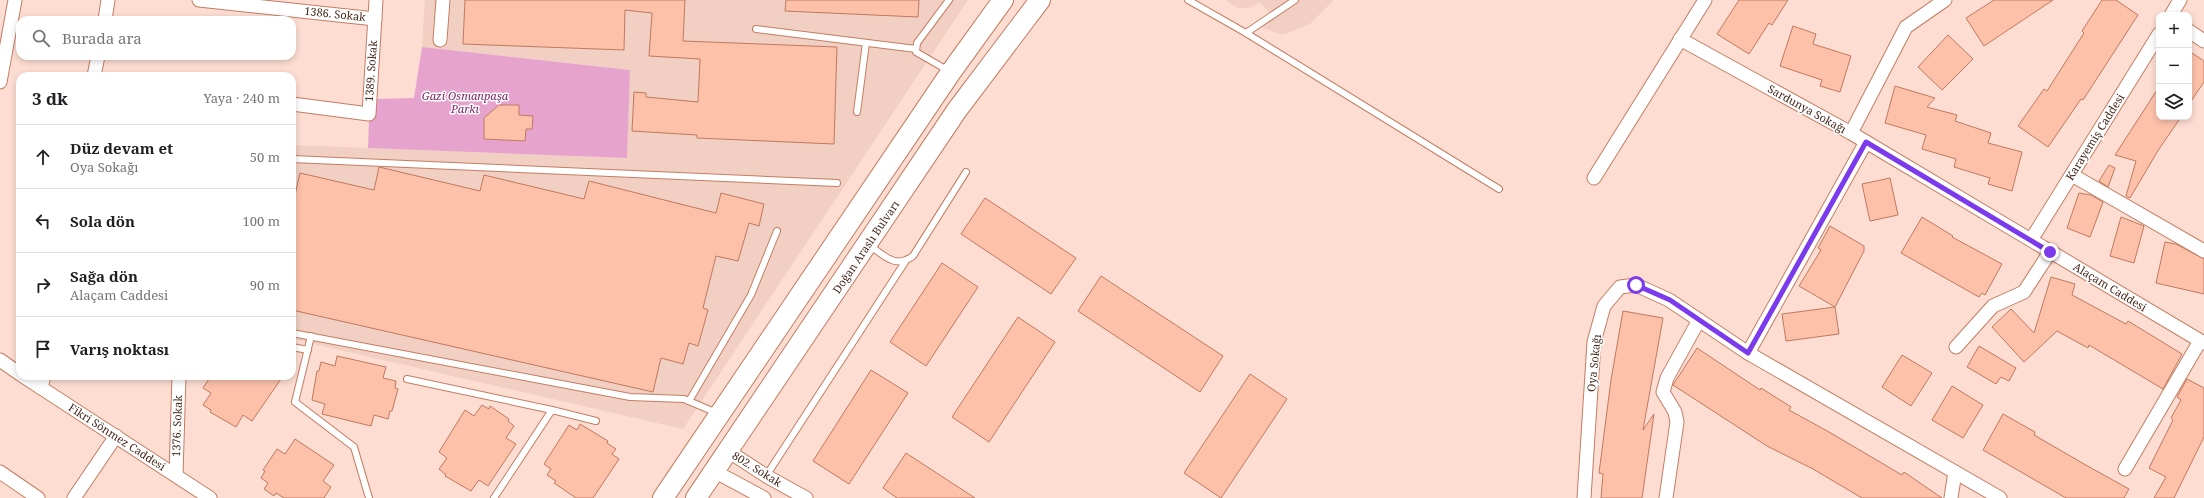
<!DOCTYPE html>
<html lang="tr">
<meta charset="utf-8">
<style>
:root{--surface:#fff;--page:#f2f2f2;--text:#202124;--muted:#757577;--line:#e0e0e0}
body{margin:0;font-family:"Noto Serif",serif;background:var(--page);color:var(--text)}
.controls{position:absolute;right:12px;top:12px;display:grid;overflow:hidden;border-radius:8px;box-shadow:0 2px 6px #0003}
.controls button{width:36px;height:36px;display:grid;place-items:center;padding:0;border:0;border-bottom:1px solid var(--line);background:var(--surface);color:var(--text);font:20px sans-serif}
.stop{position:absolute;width:12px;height:12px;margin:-9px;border:3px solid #7c3aed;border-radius:50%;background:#fff}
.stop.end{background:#7c3aed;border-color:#fff;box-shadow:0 1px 4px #0008}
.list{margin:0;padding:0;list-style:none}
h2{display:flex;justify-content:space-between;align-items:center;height:52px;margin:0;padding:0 16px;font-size:17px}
h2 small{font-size:13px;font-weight:400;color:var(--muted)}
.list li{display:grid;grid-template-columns:26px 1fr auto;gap:12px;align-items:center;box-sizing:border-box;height:64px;padding:0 16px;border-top:1px solid var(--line)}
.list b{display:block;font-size:15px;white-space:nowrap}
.list p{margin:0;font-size:13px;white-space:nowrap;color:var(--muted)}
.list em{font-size:13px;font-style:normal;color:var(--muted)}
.icon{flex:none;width:22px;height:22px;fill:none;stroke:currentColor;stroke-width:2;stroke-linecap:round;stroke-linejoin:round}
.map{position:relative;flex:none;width:2204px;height:498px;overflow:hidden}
.search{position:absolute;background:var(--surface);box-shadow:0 2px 6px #0003;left:16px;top:16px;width:280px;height:44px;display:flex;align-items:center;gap:10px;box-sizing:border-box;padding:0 14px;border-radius:12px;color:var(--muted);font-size:15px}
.panel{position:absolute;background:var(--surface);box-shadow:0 2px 6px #0003;left:16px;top:72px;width:280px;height:308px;border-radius:12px}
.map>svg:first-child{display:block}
.built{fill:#f1cfc2}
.green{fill:#e6a3cd}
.building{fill:#fdc1aa;stroke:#bf795e}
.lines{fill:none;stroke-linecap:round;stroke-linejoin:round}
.service-casing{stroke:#c37d62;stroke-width:8}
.minor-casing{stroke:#c37d62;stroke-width:15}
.primary-casing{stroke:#c37d62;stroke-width:22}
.service{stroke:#fff;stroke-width:6}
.minor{stroke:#fff;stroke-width:13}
.primary{stroke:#fff;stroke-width:20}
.route{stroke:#7c3aed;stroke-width:5}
.labels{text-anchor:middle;stroke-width:3;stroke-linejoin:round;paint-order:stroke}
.street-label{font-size:11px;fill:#46291d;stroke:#fff}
.park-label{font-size:11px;font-style:italic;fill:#7d2263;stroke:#fff}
</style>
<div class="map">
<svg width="2204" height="498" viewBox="0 0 2204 498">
<rect width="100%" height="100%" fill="#fdddd2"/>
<g class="built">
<polygon points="425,0 968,0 683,429 292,339 292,145 627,158 630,70 422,47"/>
<polygon points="1225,0 1334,0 1310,24 1283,35 1259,26 1269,12 1260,2 1249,8 1238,8"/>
</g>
<polygon class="green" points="422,47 630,70 627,158 368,148 369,121 377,99 414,98"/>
<g class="building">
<polygon points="465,0 685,0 683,41 837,47 834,144 697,138 697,135 632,131 634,92 646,93 646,97 698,102 700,59 649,56 652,13 625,10 624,50 463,44"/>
<polygon points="786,0 919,0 918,17 785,11"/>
<polygon points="1739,0 1788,0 1772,25 1769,23 1749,54 1717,34"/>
<polygon points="1994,0 2053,0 1984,46 1966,18"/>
<polygon points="2102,0 2116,0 2138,15 2083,100 2081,99 2048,147 2018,126 2044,89 2047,91 2084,33 2082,31"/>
<polygon points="1793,26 1816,34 1813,44 1851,56 1840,92 1820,86 1822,80 1780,66"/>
<polygon points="1948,35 1973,59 1942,90 1918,67"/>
<polygon points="2189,51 2204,61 2204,82 2189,104"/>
<polygon points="1895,86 1935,98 1927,107 1957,115 1955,121 1991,133 1988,143 2022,152 2012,191 1988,184 1990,178 1954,167 1956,159 1922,149 1926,135 1885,123"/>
<polygon points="2159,87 2159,117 2181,117 2159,149 2130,198 2126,196 2136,161 2115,155"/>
<polygon points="499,105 519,105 519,115 533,116 532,129 526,129 525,141 484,139 484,118"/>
<polygon points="2109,165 2115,168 2108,187 2099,181"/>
<polygon points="379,167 480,191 484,175 584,199 589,181 716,213 721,193 764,204 759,226 749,223 738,261 716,256 703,308 708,310 698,346 689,343 683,364 661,358 653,392 292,310 292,208 300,173 374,190"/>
<polygon points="1890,178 1898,215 1870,221 1862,184"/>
<polygon points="2079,193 2091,195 2103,202 2090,237 2067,228"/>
<polygon points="985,198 1076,258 1051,294 961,234"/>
<polygon points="1922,217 1953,236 1952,237 2002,264 1985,295 1982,293 1979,297 1901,253"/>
<polygon points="2121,217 2144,226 2134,263 2110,256"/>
<polygon points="1830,226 1864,246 1864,251 1835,307 1799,286 1821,250 1818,248"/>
<polygon points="2165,242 2176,244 2204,259 2204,294 2156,283"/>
<polygon points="942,263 978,287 926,366 890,342"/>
<polygon points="1101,276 1223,356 1200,392 1078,311"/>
<polygon points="2051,277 2075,284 2072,295 2126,324 2128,321 2182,354 2163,389 2089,345 2088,348 2057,331 2024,362 1992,327 2011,309 2034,333"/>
<polygon points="1835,307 1839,334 1786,341 1782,314"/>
<polygon points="1623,311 1663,318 1643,430 1654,414 1642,498 1601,498 1603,474 1599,473 1611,380"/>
<polygon points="1018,317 1055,342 989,442 952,417"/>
<polygon points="1979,346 2016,368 2009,381 2001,377 1996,384 1967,367"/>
<polygon points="1697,348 1760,390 1761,388 1791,407 1789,410 1829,432 1902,475 1904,472 1942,498 1862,498 1813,469 1767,446 1673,385"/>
<polygon points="1902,355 1932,373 1911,406 1882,387"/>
<polygon points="337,356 386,367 383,378 396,381 395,388 398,389 392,411 390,411 388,419 374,415 371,426 322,414 325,404 312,400 317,371 319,371 321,362 335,366"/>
<polygon points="871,370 908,393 849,484 813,461"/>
<polygon points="1250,374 1287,399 1221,498 1184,473"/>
<polygon points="211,376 283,376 252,421 243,415 236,427 210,412 211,410 203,405 211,393 203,388"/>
<polygon points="2187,379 2204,388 2204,437 2174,498 2154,498 2166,477 2149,468 2173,420 2171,418 2181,400 2177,397"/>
<polygon points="1952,386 1983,405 1963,438 1932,420"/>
<polygon points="482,405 489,409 490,406 509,419 508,421 514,426 506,438 516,444 488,486 479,480 471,491 445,476 446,475 439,469 447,458 439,452 465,410 474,416"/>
<polygon points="2003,414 2035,432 2034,435 2084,464 2129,489 2124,498 2066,498 1983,450"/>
<polygon points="580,424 608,441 607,443 616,449 612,454 619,459 593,498 576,498 554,483 556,481 547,475 551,469 544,464 569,425 577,430"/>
<polygon points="295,439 334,465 323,481 331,487 324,498 284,498 276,493 274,496 264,489 268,483 261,478 265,471 263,470 277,449 285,454"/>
<polygon points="906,453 975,498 897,498 883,488"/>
</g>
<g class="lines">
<g class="service-casing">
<g id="service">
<polyline points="1188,0 1246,33 1499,189"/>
<polyline points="756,29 916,49"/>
<polyline points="1246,33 1295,0"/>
<polyline points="949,71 916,52 917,43 949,0"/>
<polyline points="857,112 866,43"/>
<polyline points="292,159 837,183"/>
<path d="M869 245C885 256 895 269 913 256L966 172"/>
<polyline points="292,333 630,397 684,399 717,413"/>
<polyline points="311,336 295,402 354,447 369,498"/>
<polyline points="292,347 308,350"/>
<polyline points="407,379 552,410"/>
<polyline points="689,401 751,295 777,231"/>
<polyline points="766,476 905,262"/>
<polyline points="494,498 552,410 596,421"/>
</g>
</g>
<g class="minor-casing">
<g id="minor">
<polyline points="199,0 375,19"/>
<polyline points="2171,15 2180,0"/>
<polyline points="105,20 108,0"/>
<polyline points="2189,31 2204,41"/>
<polyline points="1680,39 1851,133 1906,27 1945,0"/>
<polyline points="440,40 443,0"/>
<polyline points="94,76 98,56"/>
<polyline points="0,82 15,0"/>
<polyline points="292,104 369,114 376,0"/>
<polyline points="1851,133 2204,343"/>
<polyline points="1866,142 1748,353 2000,498"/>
<polyline points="2072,175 2204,251"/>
<polyline points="1594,178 1705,0"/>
<polyline points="2031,240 2159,34"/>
<polyline points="1956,347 1993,306 2024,292 2050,252"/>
<polyline points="0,360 20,374"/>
<polyline points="23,376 210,498"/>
<polyline points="41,388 44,376"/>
<polyline points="728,451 768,477 806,498"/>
<polyline points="2125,469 2200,341"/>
<polyline points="714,471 764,498"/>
<polyline points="0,472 38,498"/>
<polyline points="176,475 179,376"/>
<polyline points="74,498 116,436"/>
<polyline points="1584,498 1594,342 1604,306 1620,287 1636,285 1669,300 1748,353"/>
<polyline points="1666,498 1677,422 1675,412 1663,392 1667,378 1699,320"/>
<polyline points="1951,498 1955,472"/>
</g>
</g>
<g class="primary-casing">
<g id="primary">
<polyline points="663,498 951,72 1003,0"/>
<polyline points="696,498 957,110 1040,0"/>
</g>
</g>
<use href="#service" class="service"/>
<use href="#minor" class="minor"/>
<use href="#primary" class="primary"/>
</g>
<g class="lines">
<polyline class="route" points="1636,285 1670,300 1748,353 1866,142 2050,252"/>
</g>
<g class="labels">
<g class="street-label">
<text transform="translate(335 14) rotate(6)" y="4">1386. Sokak</text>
<text transform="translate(371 71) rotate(-86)" y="4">1389. Sokak</text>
<text transform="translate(1807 109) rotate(29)" y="4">Sardunya Sokağı</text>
<text transform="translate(2095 137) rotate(-58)" y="4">Karayemiş Caddesi</text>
<text transform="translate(866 247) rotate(-56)" y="4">Doğan Araslı Bulvarı</text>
<text transform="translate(2110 287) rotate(31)" y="4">Alaçam Caddesi</text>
<text transform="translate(1594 363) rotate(-84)" y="4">Oya Sokağı</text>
<text transform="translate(177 426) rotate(-88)" y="4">1376. Sokak</text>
<text transform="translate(117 437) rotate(33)" y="4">Fikri Sönmez Caddesi</text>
<text transform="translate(757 469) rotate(32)" y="4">802. Sokak</text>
</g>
<g class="park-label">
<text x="465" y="100">Gazi Osmanpaşa<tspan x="465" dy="13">Parkı</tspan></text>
</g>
</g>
</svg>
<div class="controls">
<button>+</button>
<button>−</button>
<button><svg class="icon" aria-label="layers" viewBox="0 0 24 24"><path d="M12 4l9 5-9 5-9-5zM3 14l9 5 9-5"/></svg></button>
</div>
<div class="stop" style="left:1636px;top:285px"></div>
<div class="stop end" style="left:2050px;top:252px"></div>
<div class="search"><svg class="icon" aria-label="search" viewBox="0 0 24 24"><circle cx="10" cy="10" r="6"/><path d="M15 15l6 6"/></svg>Burada ara</div>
<section class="panel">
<h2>3 dk<small>Yaya · 240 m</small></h2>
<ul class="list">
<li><svg class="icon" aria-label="ahead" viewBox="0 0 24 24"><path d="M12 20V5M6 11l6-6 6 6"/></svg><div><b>Düz devam et</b><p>Oya Sokağı</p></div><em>50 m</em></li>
<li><svg class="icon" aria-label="left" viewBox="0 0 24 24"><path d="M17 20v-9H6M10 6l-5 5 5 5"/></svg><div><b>Sola dön</b></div><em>100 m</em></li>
<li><svg class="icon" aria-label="right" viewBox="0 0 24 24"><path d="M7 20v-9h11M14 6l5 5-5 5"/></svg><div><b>Sağa dön</b><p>Alaçam Caddesi</p></div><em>90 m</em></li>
<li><svg class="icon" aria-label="arrive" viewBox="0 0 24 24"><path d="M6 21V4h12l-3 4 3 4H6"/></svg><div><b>Varış noktası</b></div></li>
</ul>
</section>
</div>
